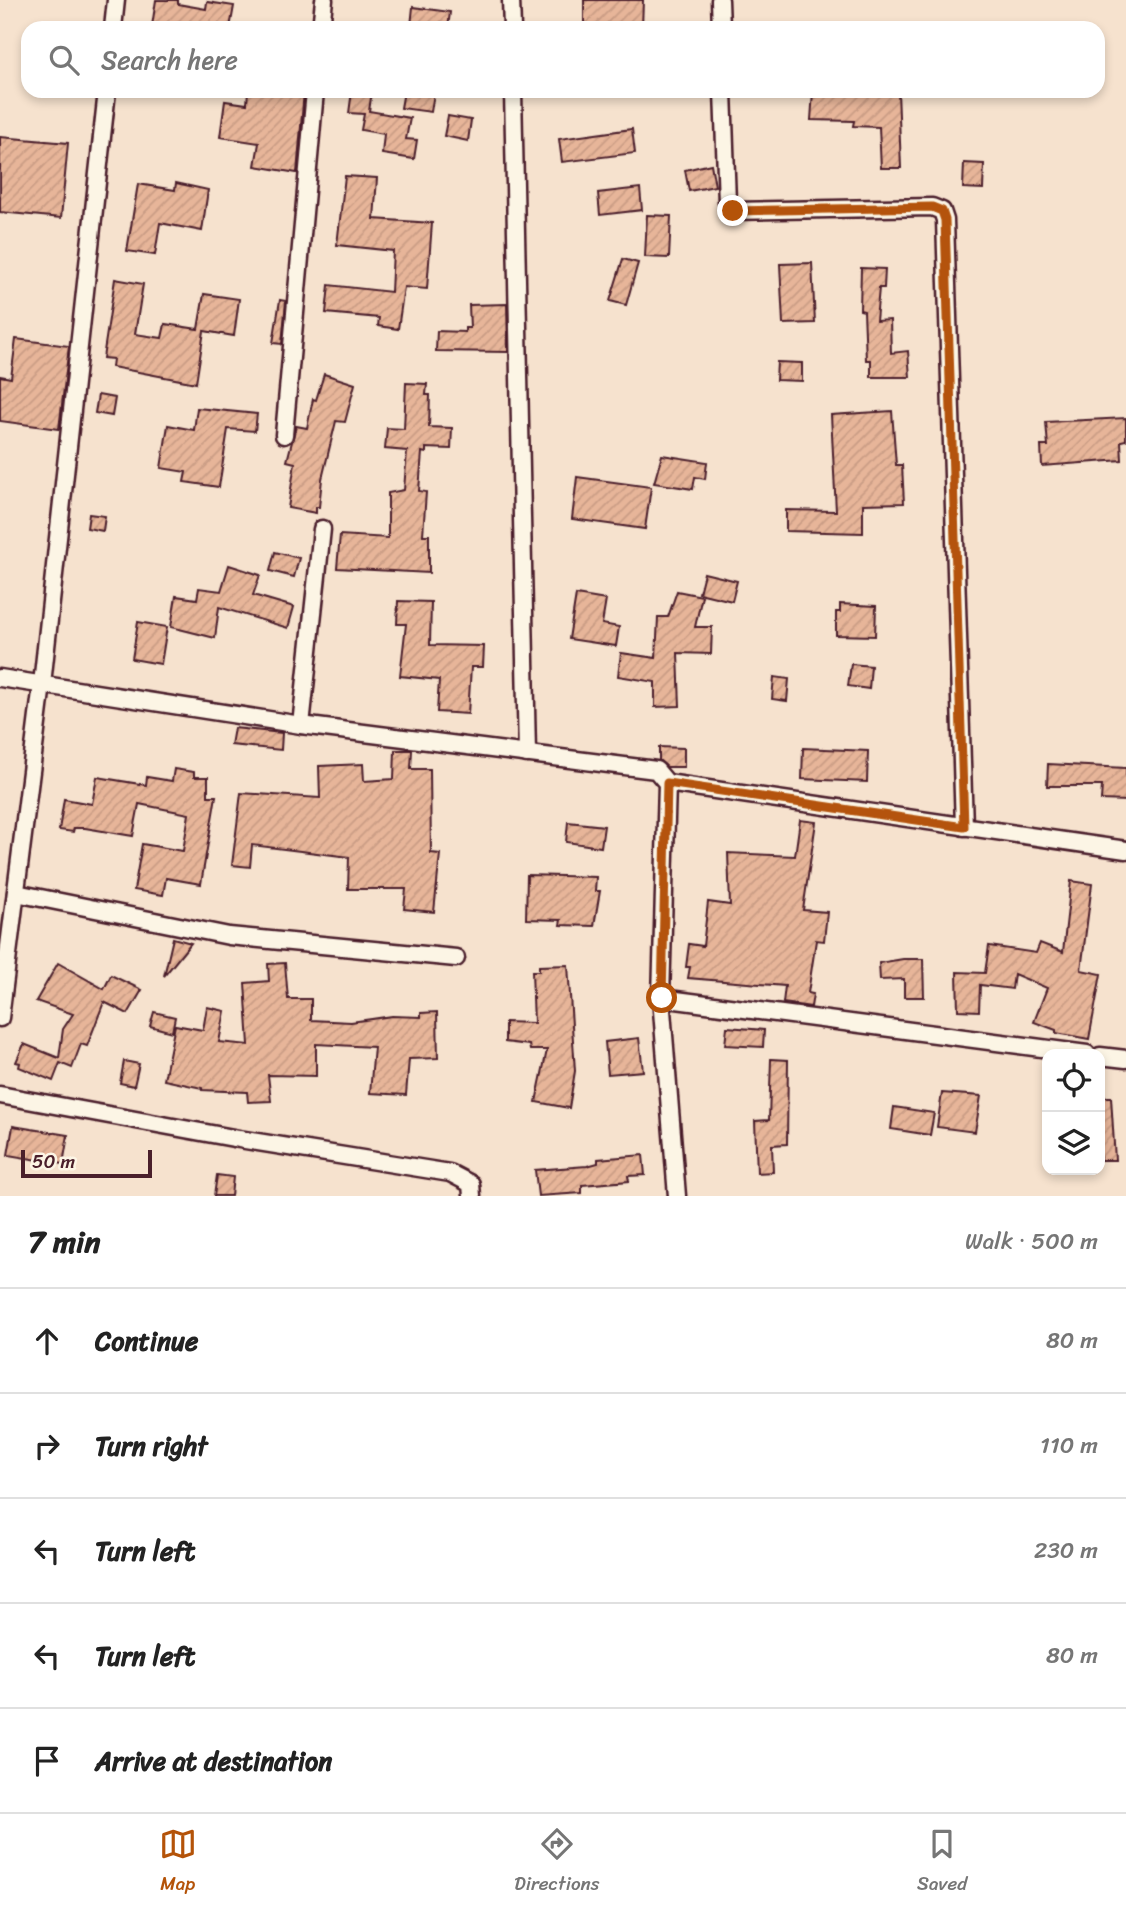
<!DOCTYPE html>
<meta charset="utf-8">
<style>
:root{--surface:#fff;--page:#f2f2f2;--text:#222;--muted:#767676;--line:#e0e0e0;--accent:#b45309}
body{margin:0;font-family:Sriracha,sans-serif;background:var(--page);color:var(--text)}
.controls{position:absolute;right:21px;bottom:21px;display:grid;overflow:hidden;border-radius:14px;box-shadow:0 4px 10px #0003}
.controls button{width:63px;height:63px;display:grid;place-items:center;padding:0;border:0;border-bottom:2px solid var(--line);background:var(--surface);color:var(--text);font:35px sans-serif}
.scale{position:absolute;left:21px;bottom:18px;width:131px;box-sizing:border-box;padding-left:7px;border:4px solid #4a1f2b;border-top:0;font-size:19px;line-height:24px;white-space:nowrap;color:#4a1f2b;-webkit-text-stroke:5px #fcf5e5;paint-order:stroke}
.stop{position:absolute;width:21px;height:21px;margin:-16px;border:5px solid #b45309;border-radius:50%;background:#fff}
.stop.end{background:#b45309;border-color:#fff;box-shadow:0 2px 7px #0008}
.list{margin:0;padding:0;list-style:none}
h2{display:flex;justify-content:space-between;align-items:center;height:91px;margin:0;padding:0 28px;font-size:30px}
h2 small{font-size:23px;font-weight:400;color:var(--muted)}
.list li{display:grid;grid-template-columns:46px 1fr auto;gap:21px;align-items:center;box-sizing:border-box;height:105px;padding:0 28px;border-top:2px solid var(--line)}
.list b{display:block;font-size:26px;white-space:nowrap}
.list em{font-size:23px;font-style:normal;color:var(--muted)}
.icon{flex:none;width:38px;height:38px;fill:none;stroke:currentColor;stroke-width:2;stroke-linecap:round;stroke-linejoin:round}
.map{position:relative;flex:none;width:1126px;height:1196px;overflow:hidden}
.search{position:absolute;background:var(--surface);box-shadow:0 4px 10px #0003;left:21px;right:21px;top:21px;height:77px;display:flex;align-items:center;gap:18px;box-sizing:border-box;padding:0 24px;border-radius:21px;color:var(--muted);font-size:26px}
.sheet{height:616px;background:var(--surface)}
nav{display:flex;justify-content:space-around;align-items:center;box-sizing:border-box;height:98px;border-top:2px solid var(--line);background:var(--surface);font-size:19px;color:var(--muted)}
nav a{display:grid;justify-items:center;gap:4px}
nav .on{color:var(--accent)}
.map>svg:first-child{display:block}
.building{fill:url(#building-hatch);stroke:#4a1f2b;stroke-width:2}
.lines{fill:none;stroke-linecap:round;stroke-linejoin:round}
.street-casing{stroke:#4a1f2b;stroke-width:21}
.street{stroke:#fcf5e5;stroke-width:16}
.route{stroke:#b45309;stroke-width:9}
</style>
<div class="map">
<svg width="1126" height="1196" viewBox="0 0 1126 1196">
<defs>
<pattern id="building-hatch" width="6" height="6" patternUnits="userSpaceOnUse" patternTransform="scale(1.75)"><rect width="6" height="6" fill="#e7b599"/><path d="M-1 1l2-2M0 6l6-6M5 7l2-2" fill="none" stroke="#c89b84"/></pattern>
</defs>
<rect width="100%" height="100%" fill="#f6e2ce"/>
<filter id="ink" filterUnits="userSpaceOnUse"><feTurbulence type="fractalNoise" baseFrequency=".0143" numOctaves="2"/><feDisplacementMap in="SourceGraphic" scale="14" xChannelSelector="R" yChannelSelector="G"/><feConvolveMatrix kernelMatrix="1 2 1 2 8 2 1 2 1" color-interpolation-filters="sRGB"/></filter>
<g filter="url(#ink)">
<g class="building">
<polygon points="156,0 178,0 178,4 206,9 207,2 234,6 230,28 152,26"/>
<polygon points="584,0 643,0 642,28 584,25"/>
<polygon points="413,7 450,12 448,28 411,26"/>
<polygon points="248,91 304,91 297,173 255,166 259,143 220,137 225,101 247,104"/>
<polygon points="352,91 372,91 369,111 410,118 406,139 417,140 414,159 382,154 384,134 361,130 364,114 349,113"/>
<polygon points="404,91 434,93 431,112 401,108"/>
<polygon points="813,91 898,91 901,168 881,168 879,127 853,126 854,121 811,120"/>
<polygon points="448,116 471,120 468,141 444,136"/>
<polygon points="632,129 635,153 562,162 559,139"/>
<polygon points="0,137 68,143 61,218 0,212"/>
<polygon points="964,163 984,164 983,189 963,188"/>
<polygon points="711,164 715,186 689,191 685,170"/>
<polygon points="345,176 377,178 374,219 432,223 427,289 404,287 398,329 378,326 379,318 326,313 329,285 391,292 393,251 337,245"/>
<polygon points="176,183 208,190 202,231 160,223 155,255 127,251 138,184 175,190"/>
<polygon points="640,188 642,210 600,215 598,193"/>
<polygon points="647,215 671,216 669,258 645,257"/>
<polygon points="623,259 638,263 626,305 610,301"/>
<polygon points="812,263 815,323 783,324 780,264"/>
<polygon points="861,268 885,269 884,288 879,288 876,321 890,320 891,353 908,351 910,377 871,377 871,360 866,360 864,311 860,310"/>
<polygon points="115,279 143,284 135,334 162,338 165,324 198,329 204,294 239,299 234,336 204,331 196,383 112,367 113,359 103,358"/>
<polygon points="280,300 286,301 282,344 273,343"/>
<polygon points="507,304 508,352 436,351 437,331 465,332 465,328 470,328 469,305"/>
<polygon points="16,339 69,346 59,429 0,421 0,376 11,378"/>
<polygon points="777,362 802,363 802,381 776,380"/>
<polygon points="324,374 355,384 345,422 336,421 322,479 319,507 316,507 316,513 288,508 295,463 287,461 296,426 307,428 313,399 316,400"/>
<polygon points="406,383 427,384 426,395 430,395 429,427 452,428 451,449 426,448 426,453 422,452 419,491 426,492 423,535 429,535 429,573 337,568 340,535 388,538 388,493 404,490 407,451 385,449 387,428 404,429"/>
<polygon points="98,395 115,398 112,416 95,413"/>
<polygon points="197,408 257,414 255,431 228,429 219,487 184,482 186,472 161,468 168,425 194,430"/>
<polygon points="892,411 896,465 902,465 904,503 863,504 863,533 786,531 786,510 836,511 831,415"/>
<polygon points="1126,418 1126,440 1121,441 1122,460 1042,466 1041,446 1048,446 1046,422"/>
<polygon points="662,455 707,462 705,479 695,477 693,489 654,483"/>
<polygon points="577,477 651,487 645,529 572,519"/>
<polygon points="89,514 105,516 103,531 87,528"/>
<polygon points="275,552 299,558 294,577 270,571"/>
<polygon points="229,565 260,575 253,595 294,607 288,628 219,607 215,638 171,627 176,596 197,599 199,588 221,591"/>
<polygon points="704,573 737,581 732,601 699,593"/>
<polygon points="677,591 702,596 695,627 712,627 711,654 678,653 680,706 655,707 655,682 618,676 621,653 656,658 658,617 668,617"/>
<polygon points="576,595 606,600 602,624 619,627 616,646 569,639"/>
<polygon points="398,601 431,602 430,645 484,646 483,667 471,667 468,714 437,712 439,680 400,676 406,624 397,624"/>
<polygon points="840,604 876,606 875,636 836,635 836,612 840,612"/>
<polygon points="138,622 167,627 161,664 132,659"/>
<polygon points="851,664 871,666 869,689 848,686"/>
<polygon points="774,677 789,679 787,701 772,699"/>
<polygon points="234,728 282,733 281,750 231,745"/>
<polygon points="659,747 684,748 684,767 667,767 659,760"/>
<polygon points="803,748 868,751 867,782 802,779"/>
<polygon points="395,750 412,750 411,769 430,769 431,853 440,854 434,912 404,909 406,889 348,889 349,857 252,845 250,867 232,865 241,793 320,798 319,766 363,764 364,781 394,779"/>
<polygon points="1048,764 1126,768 1126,801 1101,800 1102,786 1047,786"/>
<polygon points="174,769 194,772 194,777 208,777 208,796 216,796 201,884 166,878 163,895 134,890 142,844 183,851 189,814 139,804 133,836 85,828 74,828 73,832 59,830 64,799 92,804 97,777 146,785 147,777 172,781"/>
<polygon points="800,820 816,822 803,910 827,912 824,941 816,940 808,993 813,994 811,1007 783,1003 785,986 688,978 690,967 686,967 689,944 703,946 708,902 730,905 728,853 795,856"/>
<polygon points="568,822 604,826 601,847 566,842"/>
<polygon points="527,875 596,877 595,891 600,891 594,926 560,925 561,920 526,919"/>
<polygon points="1071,881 1092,884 1081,970 1101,974 1089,1039 1056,1033 1056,1030 1034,1022 1047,988 1014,974 1012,989 980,985 979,1011 958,1010 957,972 985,973 989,946 1036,953 1040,943 1063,952"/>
<polygon points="173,938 191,943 164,976"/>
<polygon points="903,959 923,959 924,997 904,997 904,979 880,980 879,963"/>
<polygon points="58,963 104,989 111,975 142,990 128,1014 104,1002 87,1046 81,1044 72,1068 60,1063 53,1081 19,1067 20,1063 16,1062 24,1044 59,1058 63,1029 73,1014 36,1001"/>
<polygon points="285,963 288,999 311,999 311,1020 351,1022 392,1016 421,1017 421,1013 437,1012 438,1058 409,1059 406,1095 370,1093 374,1047 316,1044 316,1076 268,1075 271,1101 248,1102 247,1092 202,1090 202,1088 164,1080 175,1025 203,1030 207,1007 225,1011 219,1042 249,1045 245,983 269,981 268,964"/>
<polygon points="568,965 575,1071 569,1108 536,1102 547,1050 530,1050 529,1045 505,1042 505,1022 534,1023 532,971 539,971 539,966"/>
<polygon points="154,1012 175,1017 172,1032 150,1026"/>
<polygon points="727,1027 764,1030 763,1047 725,1045"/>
<polygon points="639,1038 643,1071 608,1074 605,1042"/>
<polygon points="771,1059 788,1060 787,1144 772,1145 773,1172 757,1173 755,1121 769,1120"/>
<polygon points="124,1061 139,1064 134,1086 120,1083"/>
<polygon points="942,1093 981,1096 975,1132 937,1127"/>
<polygon points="1100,1097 1111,1097 1115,1160 1100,1160"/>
<polygon points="894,1107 934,1113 930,1135 891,1129"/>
<polygon points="13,1126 68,1135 63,1164 8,1155"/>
<polygon points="643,1155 645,1175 628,1176 629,1181 582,1185 582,1193 538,1196 535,1170 587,1166 598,1163 598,1159"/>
<polygon points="217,1175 233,1177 231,1196 214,1196"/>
</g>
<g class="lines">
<g class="street-casing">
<g id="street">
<polyline points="511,0 512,28"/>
<polyline points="720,0 721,28"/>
<polyline points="113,28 116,0"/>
<polyline points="321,28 324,0"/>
<polyline points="513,91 527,754"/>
<polyline points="723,91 727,202 732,211 932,207 942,211 945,220 964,827"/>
<polyline points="284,435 315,91"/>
<polyline points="0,678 301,725 656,770 667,783 661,998 677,1196"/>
<polyline points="301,725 322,529"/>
<polyline points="667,783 1126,850"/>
<polyline points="16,893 229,936 456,958"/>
<polyline points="661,998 1087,1054"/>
<polyline points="0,1018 42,684 107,91"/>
<polyline points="1100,1056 1126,1059"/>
<polyline points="0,1095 239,1139 450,1173 471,1184 472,1196"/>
</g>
</g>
<use href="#street" class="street"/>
</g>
</g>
<g class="lines" filter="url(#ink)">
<polyline class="route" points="662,998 667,783 964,827 945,220 942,211 932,207 733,211"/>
</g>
</svg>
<div class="controls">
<button><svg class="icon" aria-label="locate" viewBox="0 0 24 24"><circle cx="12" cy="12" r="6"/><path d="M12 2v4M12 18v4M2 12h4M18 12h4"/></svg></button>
<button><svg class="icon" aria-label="layers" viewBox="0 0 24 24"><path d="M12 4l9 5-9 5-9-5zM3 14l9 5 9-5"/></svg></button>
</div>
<div class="scale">50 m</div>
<div class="stop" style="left:662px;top:998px"></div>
<div class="stop end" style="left:733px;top:211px"></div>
<div class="search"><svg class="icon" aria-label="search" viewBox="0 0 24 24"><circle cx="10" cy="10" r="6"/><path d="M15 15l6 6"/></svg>Search here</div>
</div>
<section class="sheet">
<h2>7 min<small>Walk · 500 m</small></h2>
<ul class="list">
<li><svg class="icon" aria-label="ahead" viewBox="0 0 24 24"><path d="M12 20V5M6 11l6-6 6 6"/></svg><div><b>Continue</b></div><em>80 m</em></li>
<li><svg class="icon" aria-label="right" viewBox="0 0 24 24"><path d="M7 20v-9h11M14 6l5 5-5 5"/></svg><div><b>Turn right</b></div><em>110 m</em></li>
<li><svg class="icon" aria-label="left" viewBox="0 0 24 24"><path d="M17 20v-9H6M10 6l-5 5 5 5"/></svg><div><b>Turn left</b></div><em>230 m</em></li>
<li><svg class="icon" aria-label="left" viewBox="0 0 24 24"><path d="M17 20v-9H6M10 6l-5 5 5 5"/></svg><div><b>Turn left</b></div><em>80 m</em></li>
<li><svg class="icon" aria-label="arrive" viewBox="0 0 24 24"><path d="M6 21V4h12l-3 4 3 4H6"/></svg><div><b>Arrive at destination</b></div></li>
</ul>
</section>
<nav>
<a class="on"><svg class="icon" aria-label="map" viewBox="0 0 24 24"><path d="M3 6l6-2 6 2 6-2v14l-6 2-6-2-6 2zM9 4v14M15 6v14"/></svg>Map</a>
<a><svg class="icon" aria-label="directions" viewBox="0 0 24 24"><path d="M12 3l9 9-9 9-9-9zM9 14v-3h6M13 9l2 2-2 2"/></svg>Directions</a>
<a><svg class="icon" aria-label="saved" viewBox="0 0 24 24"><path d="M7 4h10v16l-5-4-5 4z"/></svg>Saved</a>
</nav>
